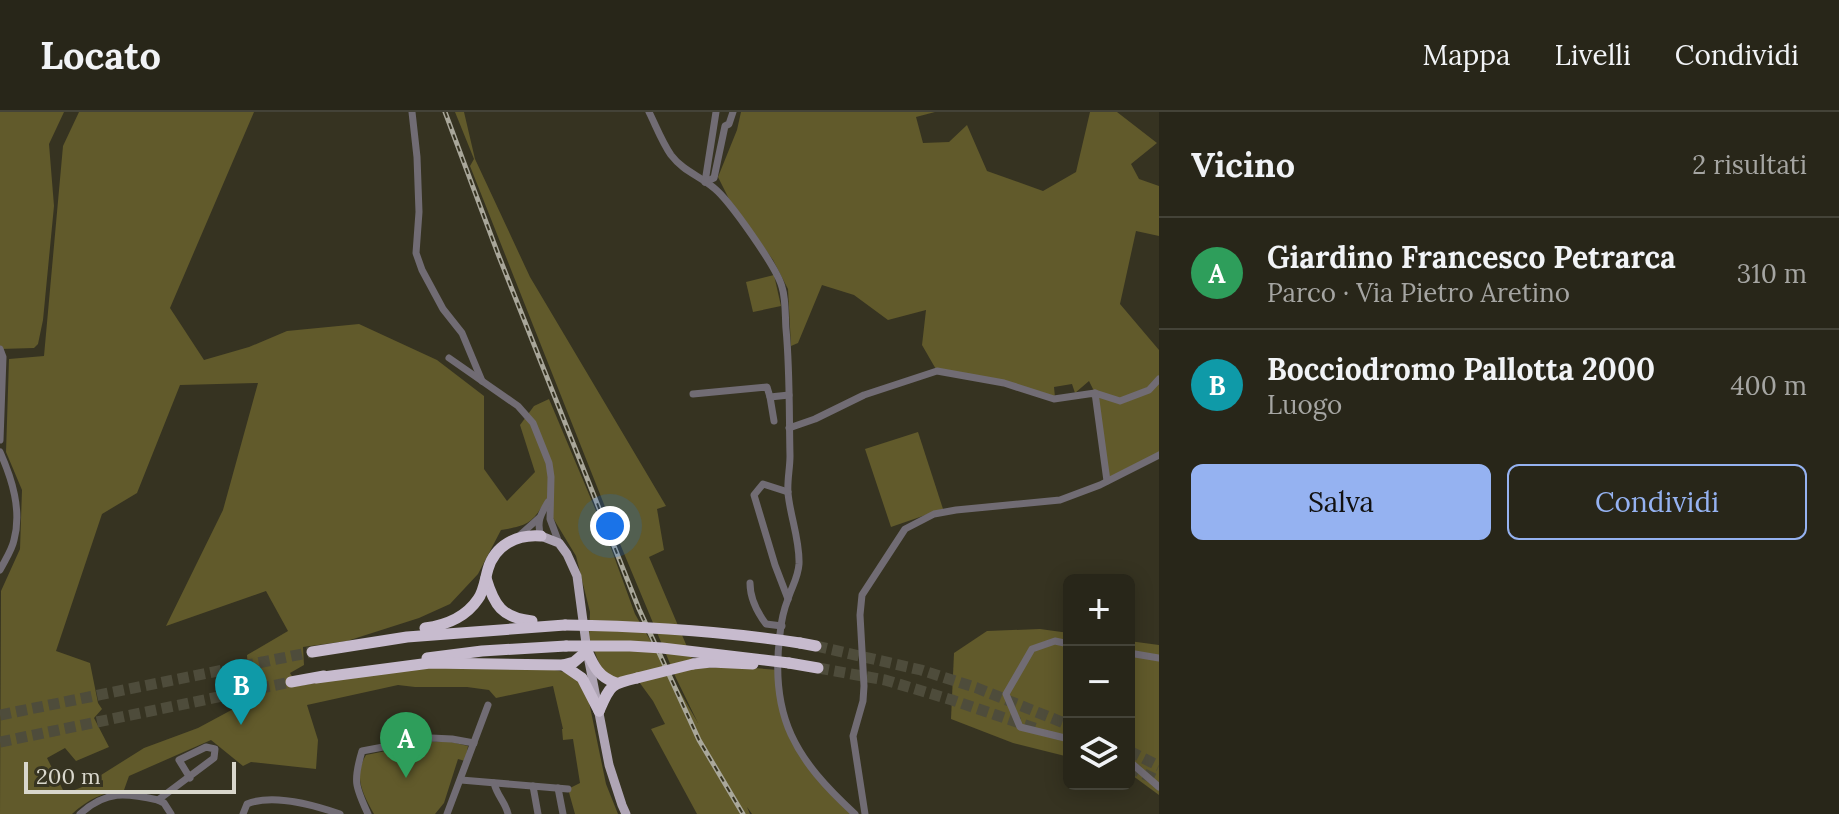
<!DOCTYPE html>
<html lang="it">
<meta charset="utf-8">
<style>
:root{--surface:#282619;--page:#343226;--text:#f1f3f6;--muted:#a5a5a2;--line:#444338;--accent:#95b2f1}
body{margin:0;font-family:Lora,serif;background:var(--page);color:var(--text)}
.controls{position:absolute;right:24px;bottom:24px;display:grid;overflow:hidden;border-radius:12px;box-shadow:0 4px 20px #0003}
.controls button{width:72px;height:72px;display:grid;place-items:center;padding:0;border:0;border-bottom:2px solid var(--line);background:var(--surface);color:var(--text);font:40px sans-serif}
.scale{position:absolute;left:24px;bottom:20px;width:212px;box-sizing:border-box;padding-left:8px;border:4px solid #d9d7cc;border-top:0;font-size:22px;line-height:28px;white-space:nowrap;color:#d9d7cc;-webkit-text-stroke:6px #363321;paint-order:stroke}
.you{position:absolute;left:610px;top:414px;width:28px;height:28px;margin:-20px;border:6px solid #fff;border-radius:50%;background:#1a73e8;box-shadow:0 0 0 12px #1a73e833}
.badge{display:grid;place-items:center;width:52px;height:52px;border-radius:50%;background:var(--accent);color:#fff;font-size:26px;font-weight:700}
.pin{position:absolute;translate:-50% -66px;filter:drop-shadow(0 2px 4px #0008)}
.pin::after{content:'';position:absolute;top:42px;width:28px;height:24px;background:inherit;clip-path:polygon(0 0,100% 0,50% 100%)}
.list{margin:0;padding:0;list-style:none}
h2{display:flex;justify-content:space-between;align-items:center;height:104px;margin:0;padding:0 32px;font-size:34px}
h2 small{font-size:26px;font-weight:400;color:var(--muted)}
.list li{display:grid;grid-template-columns:52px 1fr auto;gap:24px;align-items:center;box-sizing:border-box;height:112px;padding:0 32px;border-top:2px solid var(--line)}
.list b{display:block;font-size:30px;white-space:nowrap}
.list p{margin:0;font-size:26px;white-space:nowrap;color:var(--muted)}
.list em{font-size:26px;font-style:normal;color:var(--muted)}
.actions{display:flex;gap:16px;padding:24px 32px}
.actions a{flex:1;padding:18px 0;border:2px solid var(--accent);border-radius:12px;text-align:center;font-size:28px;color:var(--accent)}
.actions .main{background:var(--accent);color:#111}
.icon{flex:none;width:44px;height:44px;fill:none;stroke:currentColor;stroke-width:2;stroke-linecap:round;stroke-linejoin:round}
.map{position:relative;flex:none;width:1159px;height:702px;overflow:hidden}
header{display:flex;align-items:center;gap:48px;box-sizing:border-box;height:112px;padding:0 40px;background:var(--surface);border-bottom:2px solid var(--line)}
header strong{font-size:38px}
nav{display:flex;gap:44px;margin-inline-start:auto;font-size:28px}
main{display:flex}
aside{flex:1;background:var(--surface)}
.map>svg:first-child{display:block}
.green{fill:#615a2b;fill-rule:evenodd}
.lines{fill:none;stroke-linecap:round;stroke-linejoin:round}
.highway-tunnel{stroke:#4e4c3b;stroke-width:11;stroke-dasharray:11 5.5;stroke-linecap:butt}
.minor{stroke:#716c74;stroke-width:7}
.major{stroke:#afa5b5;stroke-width:9}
.highway{stroke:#c7bbce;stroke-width:11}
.rail-casing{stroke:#a9a79a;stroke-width:5}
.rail{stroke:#363321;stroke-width:2;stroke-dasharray:6;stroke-linecap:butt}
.highway-bridge{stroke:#c7bbce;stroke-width:11}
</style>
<header>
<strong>Locato</strong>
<nav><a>Mappa</a><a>Livelli</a><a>Condividi</a></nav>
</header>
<main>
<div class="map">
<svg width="1159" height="702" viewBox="0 0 1159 702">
<rect width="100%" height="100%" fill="#363321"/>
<g class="green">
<polygon points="0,0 64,0 49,32 54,94 43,208 38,232 34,236 0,237"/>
<path d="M79 0H254L170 196 204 248 249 235 287 219 359 212 437 248 484 284V357L507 389 535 360 520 313 534 294 549 287 607 425 635 502 698 611 676 566 613 415 470 54 474 47 455 0H464L475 47 530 165 666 394 657 397 664 438 649 445 696 556 741 555 778 558 781 597 804 648 855 702H752L747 695 750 702H697L651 617 665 612 653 589 634 563 616 566 602 559 589 525 590 500 576 444 544 391C532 412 525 414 501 418L478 462 450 492 419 506 347 529 303 535 304 553 290 561 298 574 418 554 545 556 574 562 588 585 606 672 618 702H575L568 677 580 671 573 627 563 628 562 617H563L553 574 496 586 489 578 467 575H415L398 573 307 593 318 628 316 657 251 650 243 654 211 628 129 664 124 678C103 680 87 688 72 702H0L1 479 20 437 22 378 6 340 9 247 44 244 63 34ZM258 271 223 398 166 514 266 479 288 519 247 543 250 588 198 616 144 636 82 675 65 682 47 646 65 636 76 649 109 635 94 606 102 597 98 591 90 551 56 539 102 402 137 381 180 273Z"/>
<polygon points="741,0 935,0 916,5 923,31 949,30 967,13 987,59 1043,79 1076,60 1090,0 1117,0 1157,31 1131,52 1139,67 1159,74 1159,124 1136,119 1120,192 1159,238 1159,343 1107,369 1095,281 1089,269 1075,281 1072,272 1054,275 1055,285 937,259 922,233 926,198 888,208 854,183 822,173 798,231 791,234 788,177 773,148 729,87 718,65 737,18"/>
<polygon points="774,163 781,194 753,200 746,170"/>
<polygon points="918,320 943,397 891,415 865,337"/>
<polygon points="1040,517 1069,521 1069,645 1013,631 951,607 954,541 987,519"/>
<polygon points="1129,529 1159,533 1159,683 1129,661"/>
<path d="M431 630H451L468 634 465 649 458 647 444 691 435 702H374C363 682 353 664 366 643Z"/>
</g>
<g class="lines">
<g class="highway-tunnel">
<polyline points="816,534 921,558 977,576 1069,613"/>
<polyline points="818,556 885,568 952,588 1040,618"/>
<polyline points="0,603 312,540"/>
<polyline points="0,630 291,570"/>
<polyline points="1129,639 1159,654"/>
<polyline points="1129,655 1159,669"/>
</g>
<g class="minor">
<polyline points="412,0 417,45 419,100 416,141 422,158 443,197 462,221 482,269"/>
<path d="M649 0C656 14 662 30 671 43 683 59 700 64 714 76 730 89 777 156 782 175 786 188 785 204 786 217 790 259 789 302 790 344 790 356 787 369 788 381 790 404 800 428 799 452 798 466 792 474 788 487 784 497 781 511 780 522 769 605 796 648 855 702"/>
<polyline points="705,70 714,66 725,14 729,12 733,0"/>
<polyline points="705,70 716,0"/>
<polyline points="0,237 3,245 0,328"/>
<polyline points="449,246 518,294 533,311 549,351 551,365 550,407 559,431"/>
<polyline points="1095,281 1120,289 1149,278 1159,267"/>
<polyline points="693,282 767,275 770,285 789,283"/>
<polyline points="770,285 774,309"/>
<polyline points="789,316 815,307 864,283 937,259 1004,271 1054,287 1095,281 1107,369"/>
<path d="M0 340C12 367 22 398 14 428 12 438 5 448 0 458"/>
<polyline points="520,423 539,406"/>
<path d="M541 424C536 410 541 402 548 390"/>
<path d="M750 471C750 486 757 500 766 512L782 514"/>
<polyline points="788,487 775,453 754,383 763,372 788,380"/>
<polyline points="1069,532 1055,529 1032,537 1006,582 1020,615 1069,627"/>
<polyline points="1129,541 1159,546"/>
<polyline points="1129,649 1159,675"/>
<polyline points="461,668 568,677"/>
<path d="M494 671C497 684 506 691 508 702"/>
<polyline points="533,674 538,702"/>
<polyline points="558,676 563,702"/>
<path d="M80 702C106 678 126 681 158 688"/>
<polyline points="171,702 164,691 158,688 214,646 215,637 206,635 179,648 190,666"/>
<path d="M243 702 247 692C273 681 314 693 340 702"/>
<path d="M368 702C355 674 353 669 362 639L431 626 452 627 474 631"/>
<polyline points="447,702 488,593"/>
<polyline points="865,702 853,624 863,589 864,574 860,503 862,483 905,417 934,402 956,398 1060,388 1100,373 1159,343"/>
</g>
<polyline class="major" points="541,424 559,431 567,442 577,464 587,539 609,653 622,693 626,702"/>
<g class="highway">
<path d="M486 466C494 493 502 506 532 509"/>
<path d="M425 516C447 513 466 505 478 487 484 479 485 467 488 457 495 433 517 422 541 424"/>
<polyline points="800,531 816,534"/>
<polyline points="312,540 407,525 565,513"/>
<polyline points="427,546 482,539 566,534"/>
<polyline points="789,551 818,556"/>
<polyline points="693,552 711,550 753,552"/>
<path d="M563 553 574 550 587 539C594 555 599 565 616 571"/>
<polyline points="316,566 430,551 563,553 582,566 599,599"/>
<polyline points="291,570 324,564"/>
<path d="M599 599C610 574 610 572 637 566"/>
</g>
<g class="rail-casing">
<polyline id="rail" points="445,0 498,142 639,497 699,628 743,702"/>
</g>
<use href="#rail" class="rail"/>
<g class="highway-bridge">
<path d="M565 513C645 514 721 519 800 531"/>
<polyline points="566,534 630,534 662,536 789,551"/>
<polyline points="637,566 693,552"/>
</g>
</g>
</svg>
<div class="controls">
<button>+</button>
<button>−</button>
<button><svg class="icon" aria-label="layers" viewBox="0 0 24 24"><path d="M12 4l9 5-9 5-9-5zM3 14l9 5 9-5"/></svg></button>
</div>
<div class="scale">200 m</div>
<div class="you"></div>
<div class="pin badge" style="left:406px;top:666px;background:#2e9e5b">A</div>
<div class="pin badge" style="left:241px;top:613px;background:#0f9aa8">B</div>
</div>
<aside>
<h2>Vicino<small>2 risultati</small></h2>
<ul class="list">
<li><span class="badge" style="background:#2e9e5b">A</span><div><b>Giardino Francesco Petrarca</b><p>Parco · Via Pietro Aretino</p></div><em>310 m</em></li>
<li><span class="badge" style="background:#0f9aa8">B</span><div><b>Bocciodromo Pallotta 2000</b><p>Luogo</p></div><em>400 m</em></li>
</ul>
<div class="actions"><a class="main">Salva</a><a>Condividi</a></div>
</aside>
</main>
